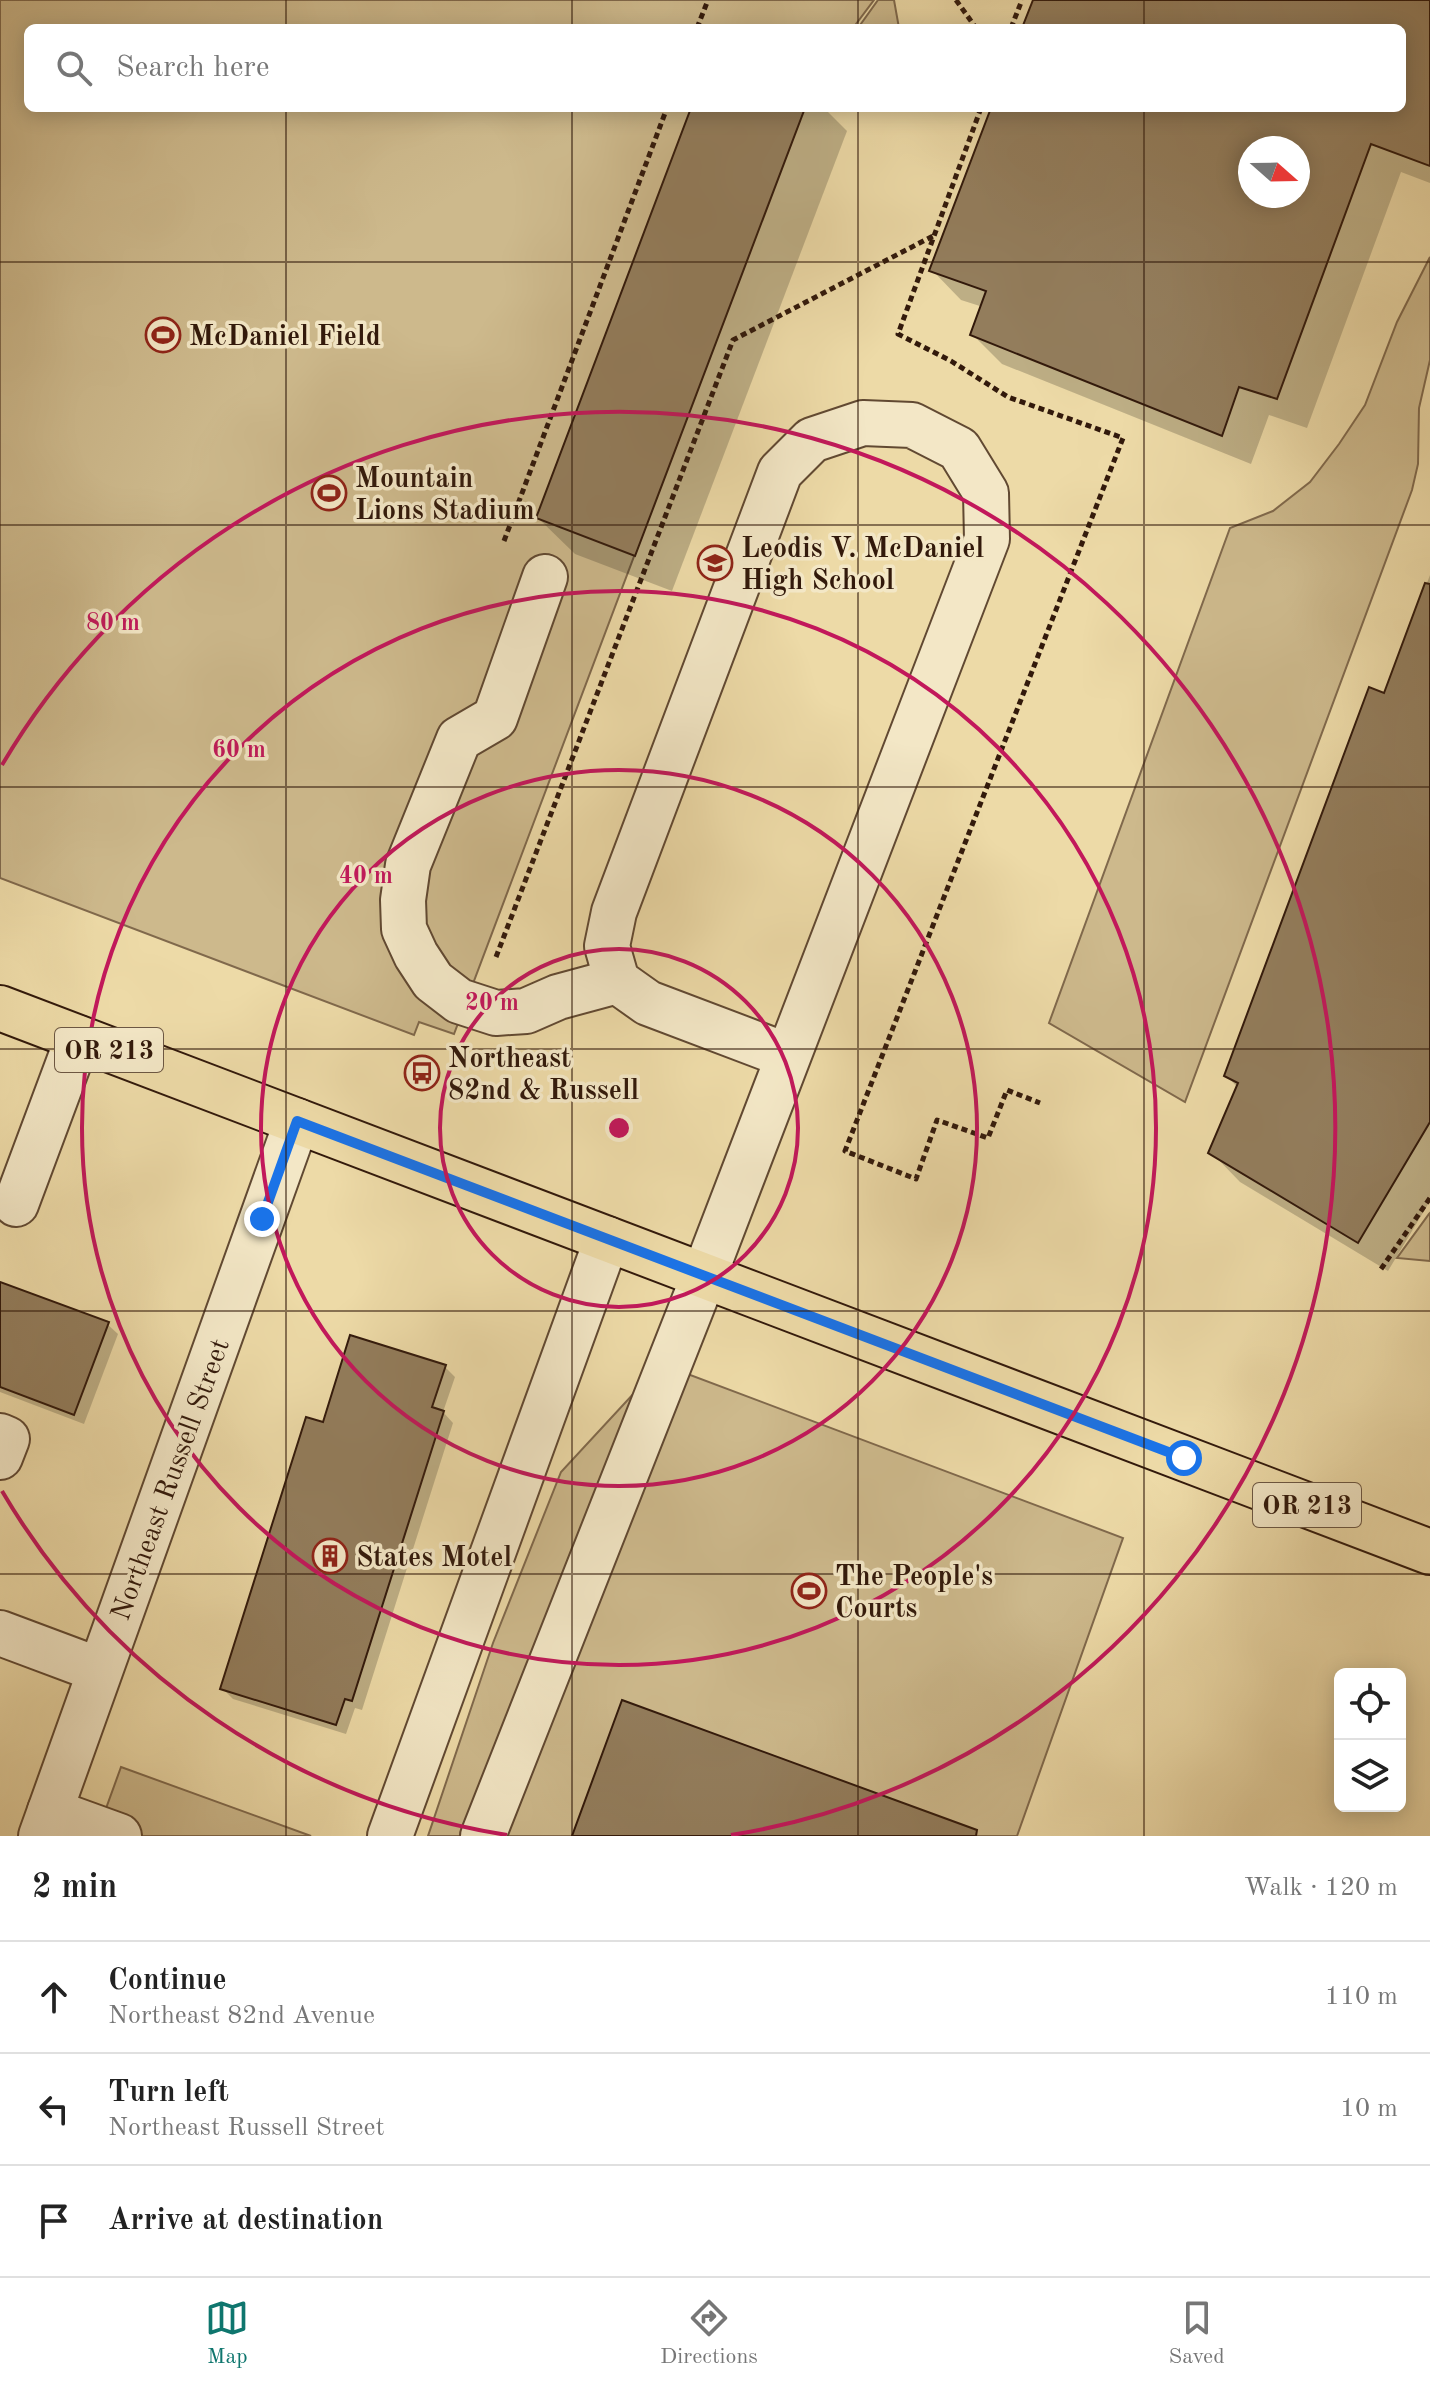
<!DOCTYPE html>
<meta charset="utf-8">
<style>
:root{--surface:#fff;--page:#f6f6f6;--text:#222;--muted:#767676;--line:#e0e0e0;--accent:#0f766e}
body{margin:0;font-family:"Old Standard TT",serif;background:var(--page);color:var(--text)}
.controls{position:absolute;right:24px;bottom:24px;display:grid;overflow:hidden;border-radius:12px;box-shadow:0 4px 20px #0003}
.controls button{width:72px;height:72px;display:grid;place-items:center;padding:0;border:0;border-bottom:2px solid var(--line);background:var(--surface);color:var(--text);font:40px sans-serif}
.compass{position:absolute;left:1238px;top:136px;width:72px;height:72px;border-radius:50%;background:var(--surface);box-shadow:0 4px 20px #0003;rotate:110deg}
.stop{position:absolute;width:24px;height:24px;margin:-18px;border:6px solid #1a73e8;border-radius:50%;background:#fff}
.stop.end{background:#1a73e8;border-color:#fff;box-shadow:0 2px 8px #0008}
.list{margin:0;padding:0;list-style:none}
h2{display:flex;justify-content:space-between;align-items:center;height:104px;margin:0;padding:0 32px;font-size:34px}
h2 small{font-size:26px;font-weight:400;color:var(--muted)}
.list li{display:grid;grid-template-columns:52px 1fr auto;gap:24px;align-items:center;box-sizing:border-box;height:112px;padding:0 32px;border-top:2px solid var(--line)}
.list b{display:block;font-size:30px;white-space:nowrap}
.list p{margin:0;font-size:26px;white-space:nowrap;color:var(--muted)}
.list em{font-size:26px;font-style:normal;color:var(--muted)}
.icon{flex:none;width:44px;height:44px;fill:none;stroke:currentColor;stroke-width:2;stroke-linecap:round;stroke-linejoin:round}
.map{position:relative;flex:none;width:1430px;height:1836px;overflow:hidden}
.search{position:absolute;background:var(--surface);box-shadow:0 4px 20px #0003;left:24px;right:24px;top:24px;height:88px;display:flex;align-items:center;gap:20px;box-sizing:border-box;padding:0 28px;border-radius:12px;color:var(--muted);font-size:30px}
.sheet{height:440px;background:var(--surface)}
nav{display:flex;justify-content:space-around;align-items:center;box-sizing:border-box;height:112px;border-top:2px solid var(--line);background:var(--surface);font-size:22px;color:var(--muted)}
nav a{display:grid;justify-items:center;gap:4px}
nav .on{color:var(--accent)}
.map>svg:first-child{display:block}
.green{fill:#cdb98c;stroke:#80694c;stroke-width:2}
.shadow{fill:#0003;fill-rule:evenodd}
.building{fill:#937d5c;stroke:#32190b;stroke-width:2;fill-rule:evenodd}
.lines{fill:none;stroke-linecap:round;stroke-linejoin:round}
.minor-casing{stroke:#614932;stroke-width:48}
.major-casing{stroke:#32190b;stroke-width:48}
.path{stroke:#32190b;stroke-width:5;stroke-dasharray:6 4;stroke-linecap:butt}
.minor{stroke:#f3e7c6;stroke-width:44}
.major{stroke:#eddaa7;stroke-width:44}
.route{stroke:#1a73e8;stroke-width:10}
.grid{fill:none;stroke:#32190b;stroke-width:2;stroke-opacity:0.55}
.ring{fill:none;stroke:#c2185b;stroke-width:4}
.labels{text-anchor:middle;stroke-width:7;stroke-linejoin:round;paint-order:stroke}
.shield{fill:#f3e7c6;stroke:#6c5743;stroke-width:2}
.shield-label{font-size:26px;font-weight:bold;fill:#32190b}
.poi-label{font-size:28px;font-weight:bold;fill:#32190b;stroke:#f3e7c6;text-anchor:start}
.street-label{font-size:28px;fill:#32190b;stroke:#f3e7c6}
.centre{fill:#c2185b;stroke:#f3e7c6;stroke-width:4}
.ring-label{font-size:24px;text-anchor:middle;font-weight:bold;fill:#c2185b;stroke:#f3e7c6;stroke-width:7;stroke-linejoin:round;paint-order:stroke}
</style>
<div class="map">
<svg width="1430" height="1836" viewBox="0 0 1430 1836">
<rect width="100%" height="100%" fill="#eddaa7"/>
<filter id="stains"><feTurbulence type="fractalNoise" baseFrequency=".0025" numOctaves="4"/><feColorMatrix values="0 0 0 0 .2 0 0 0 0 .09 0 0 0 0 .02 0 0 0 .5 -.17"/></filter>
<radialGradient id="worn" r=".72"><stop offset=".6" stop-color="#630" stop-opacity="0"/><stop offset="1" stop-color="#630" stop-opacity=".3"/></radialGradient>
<g class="green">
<polygon points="0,0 874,0 853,28 28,28 28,108 803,108 454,1034 419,1022 414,1035 0,878"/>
<polygon points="878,0 894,0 899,28 858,28"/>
<polygon points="1430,257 1430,360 1419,408 1418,464 1412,490 1185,1102 1049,1023 1230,528 1273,511 1310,482 1339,444 1365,405 1397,322"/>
<polygon points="1430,1213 1430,1261 1397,1258 1429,1214"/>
<polygon points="661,1364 1123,1538 1017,1836 428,1836 493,1643 561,1472"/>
<polygon points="121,1767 311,1836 96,1836"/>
</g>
<g class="shadow">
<path d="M1035 0H1430V183L1401 172 1307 428 1269 415 1251 464 1002 364 973 335 983 307 961 300 932 270 994 108H1402V28H1024ZM1250 148H1298V196H1250Z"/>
<polygon points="694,108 824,108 847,131 672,591 575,554 538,518"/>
<polygon points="1430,575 1430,1201 1388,1271 1240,1182 1211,1152 1238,1088 1226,1075 1385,695"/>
<polygon points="0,1284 107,1324 118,1334 84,1424 0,1392"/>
<polygon points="445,1367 455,1377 443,1412 453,1423 362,1710 355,1708 346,1734 233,1699 223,1689 324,1425"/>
</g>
<g class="building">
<path d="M1033 0H1430V166L1371 144 1277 399 1239 387 1222 436 970 335 986 291 929 271 991 108H1402V28H1022ZM1250 148H1298V196H1250Z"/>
<polygon points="691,108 805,108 635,556 536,518"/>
<polygon points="1425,583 1430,584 1430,1122 1358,1243 1208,1153 1238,1083 1224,1076 1369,687 1384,693"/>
<polygon points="0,1282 109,1322 74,1415 0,1387"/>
<polygon points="350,1335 446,1365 432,1407 444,1411 352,1701 345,1699 336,1725 220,1689 306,1417 323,1422"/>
<polygon points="622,1700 977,1830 976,1836 572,1836"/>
</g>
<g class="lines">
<g class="minor-casing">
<g id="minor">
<polyline points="545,577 495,718 459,739 408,865 403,900 404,929 416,955 433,981 459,1001 496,1013 526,1011 558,997 617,981"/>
<polyline points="16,1204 78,1038"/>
<polyline points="0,1436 7,1439 0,1457"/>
<polyline points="0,1633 99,1670"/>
<polyline points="50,1811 119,1836"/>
<polyline points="41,1836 297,1121"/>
<polyline points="390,1836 607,1239"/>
<polyline points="483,1836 704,1276 987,539 986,493 959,449 912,425 863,423 812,440 780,472 614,912 607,946 617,981 648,1003 788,1056"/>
</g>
</g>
<g class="major-casing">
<polyline id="major" points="0,1008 1430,1552"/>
</g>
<g class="path">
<polyline points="956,0 976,28"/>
<polyline points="697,28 708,0"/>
<polyline points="1011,28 1022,0"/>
<polyline points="981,108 898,334 951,361 1008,397 1123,438 845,1151 916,1179 937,1120 988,1138 1007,1090 1040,1103"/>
<polyline points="504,541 667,108"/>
<polyline points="496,957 733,340 933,236"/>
<polyline points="1381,1269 1430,1198"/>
</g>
<use href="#minor" class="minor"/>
<use href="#major" class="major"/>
</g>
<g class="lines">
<polyline class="route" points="262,1219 297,1121 1184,1458"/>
</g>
<path class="grid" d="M286 0V28M572 0V28M858 0V28M1144 0V28M286 108V1836M572 108V1836M858 108V1836M1144 108V1836M0 262H1430M0 525H1430M0 787H1430M0 1049H1430M0 1311H1430M0 1574H1430"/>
<g class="ring">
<circle cx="619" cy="1128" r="179"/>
<circle cx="619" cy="1128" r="358"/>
<circle cx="619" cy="1128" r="537"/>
<path d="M507 1835A716 716 0 0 1 2 1491M2 765A716 716 0 1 1 731 1835"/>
</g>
<defs>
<g id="stadium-ring" transform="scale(1.8)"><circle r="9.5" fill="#f3e7c6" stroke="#8f2418" stroke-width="1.5"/><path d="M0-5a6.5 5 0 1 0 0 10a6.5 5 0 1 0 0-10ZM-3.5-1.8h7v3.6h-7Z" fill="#8f2418"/></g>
<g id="school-ring" transform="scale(1.8)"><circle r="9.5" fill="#f3e7c6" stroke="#8f2418" stroke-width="1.5"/><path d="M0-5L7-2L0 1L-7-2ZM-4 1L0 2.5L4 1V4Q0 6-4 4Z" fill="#8f2418"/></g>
<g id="bus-ring" transform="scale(1.8)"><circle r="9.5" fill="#f3e7c6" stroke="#8f2418" stroke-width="1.5"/><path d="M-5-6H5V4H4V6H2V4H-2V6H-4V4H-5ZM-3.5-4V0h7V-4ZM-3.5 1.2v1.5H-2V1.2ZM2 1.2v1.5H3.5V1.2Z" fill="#8f2418"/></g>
<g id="building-ring" transform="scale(1.8)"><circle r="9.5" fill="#f3e7c6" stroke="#8f2418" stroke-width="1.5"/><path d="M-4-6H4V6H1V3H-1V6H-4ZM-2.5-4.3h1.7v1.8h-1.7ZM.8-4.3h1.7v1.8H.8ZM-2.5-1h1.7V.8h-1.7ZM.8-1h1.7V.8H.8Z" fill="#8f2418"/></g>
</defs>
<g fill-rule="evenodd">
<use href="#stadium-ring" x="163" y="335"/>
<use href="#stadium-ring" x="329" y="493"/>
<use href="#school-ring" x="715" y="563"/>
<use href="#bus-ring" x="422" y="1073"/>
<use href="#building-ring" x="330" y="1556"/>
<use href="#stadium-ring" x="809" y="1591"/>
</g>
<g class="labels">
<g class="shield">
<rect x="55" y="1028" width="108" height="44" rx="6"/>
<rect x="1253" y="1483" width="108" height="44" rx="6"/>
</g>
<g class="shield-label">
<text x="109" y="1059">OR 213</text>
<text x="1307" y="1514">OR 213</text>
</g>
<g class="poi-label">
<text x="189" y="345">McDaniel Field</text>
<text x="355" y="487">Mountain<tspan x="355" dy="32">Lions Stadium</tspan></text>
<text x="741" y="557">Leodis V. McDaniel<tspan x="741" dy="32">High School</tspan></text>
<text x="448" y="1067">Northeast<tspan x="448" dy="32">82nd &amp; Russell</tspan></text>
<text x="356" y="1566">States Motel</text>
<text x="835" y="1585">The People's<tspan x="835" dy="32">Courts</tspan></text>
</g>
<g class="street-label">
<text transform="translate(169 1479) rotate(-70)" y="10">Northeast Russell Street</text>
</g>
</g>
<circle cx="619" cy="1128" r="12" class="centre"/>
<g class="ring-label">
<text x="113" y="630">80 m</text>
<text x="239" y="757">60 m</text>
<text x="366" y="883">40 m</text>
<text x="492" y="1010">20 m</text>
</g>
<rect width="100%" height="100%" filter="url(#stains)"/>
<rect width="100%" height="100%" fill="url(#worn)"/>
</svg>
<div class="controls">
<button><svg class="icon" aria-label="locate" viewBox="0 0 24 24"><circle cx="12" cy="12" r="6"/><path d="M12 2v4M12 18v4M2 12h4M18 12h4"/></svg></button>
<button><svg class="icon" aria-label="layers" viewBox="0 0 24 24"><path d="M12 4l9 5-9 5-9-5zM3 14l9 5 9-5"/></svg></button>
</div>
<svg class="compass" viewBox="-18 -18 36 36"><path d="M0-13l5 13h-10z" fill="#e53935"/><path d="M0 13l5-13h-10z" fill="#767676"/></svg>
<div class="stop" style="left:1184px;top:1458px"></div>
<div class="stop end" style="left:262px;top:1219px"></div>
<div class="search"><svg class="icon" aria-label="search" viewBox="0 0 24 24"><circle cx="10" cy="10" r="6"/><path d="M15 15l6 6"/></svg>Search here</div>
</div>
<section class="sheet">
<h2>2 min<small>Walk · 120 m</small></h2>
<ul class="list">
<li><svg class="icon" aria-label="ahead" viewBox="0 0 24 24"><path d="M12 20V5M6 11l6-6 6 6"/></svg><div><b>Continue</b><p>Northeast 82nd Avenue</p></div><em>110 m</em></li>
<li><svg class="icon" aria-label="left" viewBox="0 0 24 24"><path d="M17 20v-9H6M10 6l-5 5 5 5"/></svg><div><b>Turn left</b><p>Northeast Russell Street</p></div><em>10 m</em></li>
<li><svg class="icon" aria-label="arrive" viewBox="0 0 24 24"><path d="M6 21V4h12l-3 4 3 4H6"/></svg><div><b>Arrive at destination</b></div></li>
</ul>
</section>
<nav>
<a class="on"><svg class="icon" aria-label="map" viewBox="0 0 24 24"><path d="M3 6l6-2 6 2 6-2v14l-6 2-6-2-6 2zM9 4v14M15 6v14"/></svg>Map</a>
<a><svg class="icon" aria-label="directions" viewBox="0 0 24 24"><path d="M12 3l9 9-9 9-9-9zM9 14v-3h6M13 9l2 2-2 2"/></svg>Directions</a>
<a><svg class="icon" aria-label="saved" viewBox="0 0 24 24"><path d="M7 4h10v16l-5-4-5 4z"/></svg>Saved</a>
</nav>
